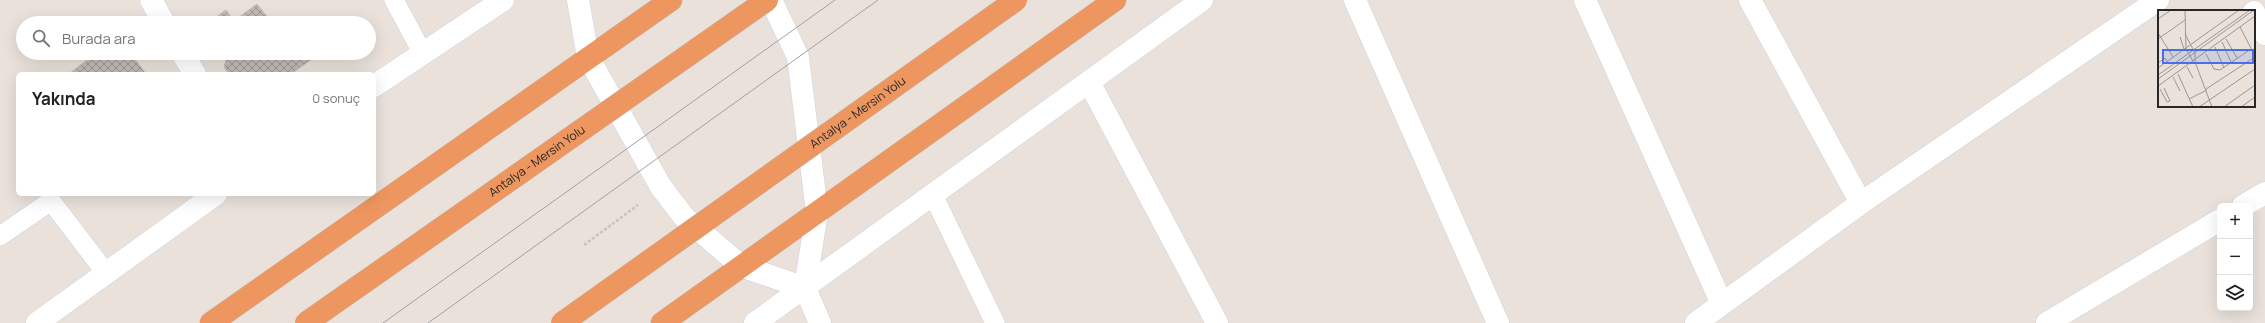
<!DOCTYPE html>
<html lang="tr">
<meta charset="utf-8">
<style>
:root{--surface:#fff;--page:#f6f6f6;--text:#222;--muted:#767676;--line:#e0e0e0}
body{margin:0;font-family:Manrope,sans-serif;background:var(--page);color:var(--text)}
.controls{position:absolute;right:12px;bottom:12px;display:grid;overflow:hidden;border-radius:6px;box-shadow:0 4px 16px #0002}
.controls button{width:36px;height:36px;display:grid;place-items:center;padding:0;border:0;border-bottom:1px solid var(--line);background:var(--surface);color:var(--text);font:20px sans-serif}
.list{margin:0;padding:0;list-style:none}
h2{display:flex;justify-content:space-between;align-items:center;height:52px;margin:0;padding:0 16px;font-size:17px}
h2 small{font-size:13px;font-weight:400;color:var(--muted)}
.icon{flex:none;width:22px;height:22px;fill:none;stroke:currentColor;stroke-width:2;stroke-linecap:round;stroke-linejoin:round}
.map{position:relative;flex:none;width:2265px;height:323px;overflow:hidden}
.search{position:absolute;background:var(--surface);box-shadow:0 4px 16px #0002;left:16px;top:16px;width:360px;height:44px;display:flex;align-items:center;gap:10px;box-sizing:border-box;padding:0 14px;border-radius:22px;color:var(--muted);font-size:15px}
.panel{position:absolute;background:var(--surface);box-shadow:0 4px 16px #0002;left:16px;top:72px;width:360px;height:124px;border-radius:6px}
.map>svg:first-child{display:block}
.building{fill:url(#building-cross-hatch);stroke:#c3bdb4}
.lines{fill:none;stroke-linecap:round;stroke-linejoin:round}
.lane-casing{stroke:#cfd3df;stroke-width:20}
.street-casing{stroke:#cfd3df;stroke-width:23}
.secondary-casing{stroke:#cfd3df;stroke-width:23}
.highway-casing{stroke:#c3c3c3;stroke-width:23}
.path{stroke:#c3c3c3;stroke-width:2.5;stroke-dasharray:3 2;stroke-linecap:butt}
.lane{stroke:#fff;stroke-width:19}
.street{stroke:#fff;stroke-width:22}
.secondary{stroke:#fff;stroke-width:22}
.highway{stroke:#ee965f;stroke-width:22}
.tram{stroke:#9ea1b0;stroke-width:1}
.highway-bridge-casing{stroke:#c3c3c3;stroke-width:23;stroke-linecap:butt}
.highway-bridge{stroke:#ee965f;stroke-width:22}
.labels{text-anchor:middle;stroke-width:3;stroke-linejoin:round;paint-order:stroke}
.street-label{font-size:12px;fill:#272727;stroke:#fff}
.inset-road{fill:none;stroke:#9b9792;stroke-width:1}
.view{fill:#486ee8;fill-opacity:0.15;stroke:#486ee8;stroke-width:2}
.inset-edge{fill:none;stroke:#272727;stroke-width:2}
</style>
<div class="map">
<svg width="2265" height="323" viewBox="0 0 2265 323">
<defs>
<pattern id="building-cross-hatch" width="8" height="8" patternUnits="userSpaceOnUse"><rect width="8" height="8" fill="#c1bbb7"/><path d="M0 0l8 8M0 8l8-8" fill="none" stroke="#9d9895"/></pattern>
</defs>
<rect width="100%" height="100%" fill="#e9e1da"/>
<g class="building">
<polygon points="257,4 272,23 208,23 226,10 234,21"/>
<polygon points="96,53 130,53 146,74 69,74"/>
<polygon points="221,53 314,53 316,56 291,74 229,74 224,67 227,57"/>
</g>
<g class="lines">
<g class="lane-casing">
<g id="lane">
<polyline points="394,0 423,54"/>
<polyline points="933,195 995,323"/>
<polyline points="0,236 51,201 106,273"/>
</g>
</g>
<g class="street-casing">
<g id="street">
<polyline points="1355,0 1498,323"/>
<polyline points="1585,0 1722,304"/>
<polyline points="1750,0 1861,203"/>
<polyline points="1089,82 1217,323"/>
<polyline points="2243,206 2265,193"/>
<polyline points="805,288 820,323"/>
<polyline points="1696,323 1861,203 2158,0"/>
<polyline points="2047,323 2220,220"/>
</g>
</g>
<g class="secondary-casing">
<g id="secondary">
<polyline points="151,0 164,23"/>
<polyline points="578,0 588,57 661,187 684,217 741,266 805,288"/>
<polyline points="771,0 798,57 817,212 805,288"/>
<polyline points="2254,12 2265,34"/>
<polyline points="182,53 195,74"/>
<polyline points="374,86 503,0"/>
<polyline points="37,323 216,194"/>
<polyline points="755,323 1202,0"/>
</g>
</g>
<g class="highway-casing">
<g id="highway">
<polyline points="211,323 671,0"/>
<polyline points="662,323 1115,0"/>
</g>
</g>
<polyline class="path" points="584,245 638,205"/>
<use href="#lane" class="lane"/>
<use href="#street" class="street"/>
<use href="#secondary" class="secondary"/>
<use href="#highway" class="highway"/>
<g class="tram">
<polyline points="383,323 835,0"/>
<polyline points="428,323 878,0"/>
</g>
<g class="highway-bridge-casing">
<g id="highway-bridge">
<path id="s1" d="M306 323 767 0"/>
<path id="s2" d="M562 323 1016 0"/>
</g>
</g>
<use href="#highway-bridge" class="highway-bridge"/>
</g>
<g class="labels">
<g class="street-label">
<text dy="4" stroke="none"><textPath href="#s2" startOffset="363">Antalya - Mersin Yolu</textPath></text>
<text dy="4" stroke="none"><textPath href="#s1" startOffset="282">Antalya - Mersin Yolu</textPath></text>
</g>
</g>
<g transform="translate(2158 10)">
<rect width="97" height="97" fill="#e9e1da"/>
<path class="inset-road" d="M27 0 28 39 35 51M0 9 13 0M82 17 97 46M0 23 15 47M27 24 37 43V52L54 97M22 27 26 39M0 29 27 10M68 29 79 48M64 32 73 52M57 37 66 58M48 44 56 59 62 60 93 39M0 53 7 48 9 51M29 57 35 68M0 58 81 0M20 64 35 97M0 65 92 0M15 67 22 81M0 69 96 0M0 76 97 6M2 79 9 92 12 91 6 78M48 79 97 47M31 89 49 80M41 97 97 59M66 97 97 75M83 97 97 87"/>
<path class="view" d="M5 40H95V53H5Z"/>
<rect width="97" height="97" class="inset-edge"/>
</g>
</svg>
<div class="controls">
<button>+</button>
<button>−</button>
<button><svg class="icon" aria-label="layers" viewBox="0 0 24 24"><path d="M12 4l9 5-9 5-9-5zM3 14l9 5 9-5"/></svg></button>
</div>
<div class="search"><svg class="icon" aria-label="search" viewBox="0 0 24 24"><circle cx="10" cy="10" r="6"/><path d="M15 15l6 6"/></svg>Burada ara</div>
<section class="panel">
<h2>Yakında<small>0 sonuç</small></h2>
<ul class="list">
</ul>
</section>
</div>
